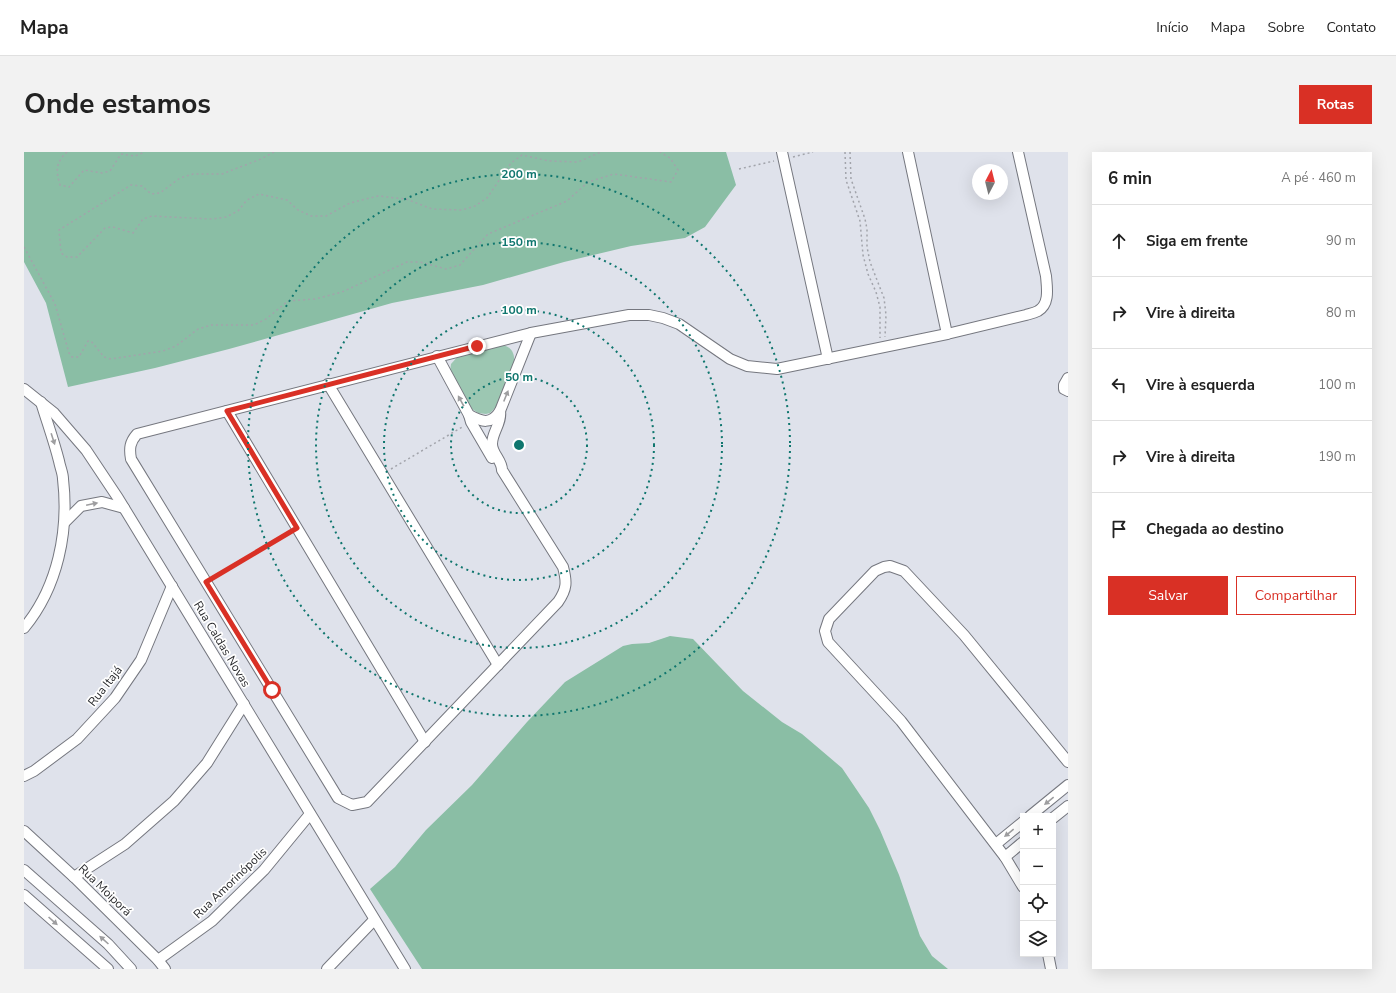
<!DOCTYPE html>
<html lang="pt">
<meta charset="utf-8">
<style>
:root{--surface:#fff;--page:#f2f2f2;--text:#222;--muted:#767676;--line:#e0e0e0;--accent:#d93025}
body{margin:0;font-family:"Nunito Sans",sans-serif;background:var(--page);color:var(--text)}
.controls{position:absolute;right:12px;bottom:12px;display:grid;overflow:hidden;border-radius:0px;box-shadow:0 4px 16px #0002}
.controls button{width:36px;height:36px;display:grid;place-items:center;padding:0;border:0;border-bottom:1px solid var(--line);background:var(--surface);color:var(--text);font:20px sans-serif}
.compass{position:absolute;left:948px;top:12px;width:36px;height:36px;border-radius:50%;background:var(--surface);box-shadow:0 4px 16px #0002;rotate:7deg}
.stop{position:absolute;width:12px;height:12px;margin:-9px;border:3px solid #d93025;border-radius:50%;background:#fff}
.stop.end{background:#d93025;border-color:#fff;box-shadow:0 1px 4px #0008}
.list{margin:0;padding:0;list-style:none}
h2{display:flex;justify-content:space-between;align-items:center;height:52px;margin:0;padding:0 16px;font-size:17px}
h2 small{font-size:13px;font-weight:400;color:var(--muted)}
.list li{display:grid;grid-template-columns:26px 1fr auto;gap:12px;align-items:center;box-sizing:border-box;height:72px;padding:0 16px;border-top:1px solid var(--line)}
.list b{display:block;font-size:15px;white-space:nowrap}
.list em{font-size:13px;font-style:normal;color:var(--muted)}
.actions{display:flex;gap:8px;padding:12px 16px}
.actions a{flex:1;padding:9px 0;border:1px solid var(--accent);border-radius:0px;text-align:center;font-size:14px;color:var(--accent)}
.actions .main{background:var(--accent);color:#fff}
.icon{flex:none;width:22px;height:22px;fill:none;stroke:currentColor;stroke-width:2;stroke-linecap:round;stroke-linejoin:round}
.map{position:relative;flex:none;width:1044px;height:817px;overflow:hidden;border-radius:0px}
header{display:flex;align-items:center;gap:24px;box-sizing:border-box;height:56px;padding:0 20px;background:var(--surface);border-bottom:1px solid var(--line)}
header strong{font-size:19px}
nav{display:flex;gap:22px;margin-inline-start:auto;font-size:14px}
.intro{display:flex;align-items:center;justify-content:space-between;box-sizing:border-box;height:96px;padding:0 24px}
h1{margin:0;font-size:28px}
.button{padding:10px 18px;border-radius:0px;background:var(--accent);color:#fff;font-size:14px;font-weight:700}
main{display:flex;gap:24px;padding:0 24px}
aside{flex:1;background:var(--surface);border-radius:0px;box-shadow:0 4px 16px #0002}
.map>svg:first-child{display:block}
.green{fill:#9cc7b2}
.forest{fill:#8abea5}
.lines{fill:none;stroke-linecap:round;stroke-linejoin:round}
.minor-casing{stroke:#75777f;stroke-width:12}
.path{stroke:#a2a4ab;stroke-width:1.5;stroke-dasharray:2 3;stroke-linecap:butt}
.minor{stroke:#fff;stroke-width:10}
.oneway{fill:#9e9ea0}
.route{stroke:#d93025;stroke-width:5}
.ring{fill:none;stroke:#0f766e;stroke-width:2;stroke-dasharray:2 4}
.labels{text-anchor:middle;stroke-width:3.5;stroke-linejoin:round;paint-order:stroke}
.street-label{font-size:12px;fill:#27282b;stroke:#fff}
.centre{fill:#0f766e;stroke:#fff;stroke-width:2}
.ring-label{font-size:12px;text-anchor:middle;font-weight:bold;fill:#0f766e;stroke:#fff;stroke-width:3.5;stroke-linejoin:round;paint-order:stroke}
</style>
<header>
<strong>Mapa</strong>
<nav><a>Início</a><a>Mapa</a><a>Sobre</a><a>Contato</a></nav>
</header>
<div class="intro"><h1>Onde estamos</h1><a class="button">Rotas</a></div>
<main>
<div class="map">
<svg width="1044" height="817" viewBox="0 0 1044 817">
<rect width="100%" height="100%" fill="#dfe2eb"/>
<path class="green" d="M479 193C487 195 491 201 490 210L472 255 466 261 462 262 454 261 448 257 426 220 427 212 435 203Z"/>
<g class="forest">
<polygon points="0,0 702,0 712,33 681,75 661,86 607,94 540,110 459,133 368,151 205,197 131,216 44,235 22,151 0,110"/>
<polygon points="646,484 669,487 719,539 758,570 778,582 818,616 845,656 856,678 875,723 896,784 908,804 924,817 398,817 346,737 371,715 402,678 448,633 503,570 541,530 599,494 608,492 625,491"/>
</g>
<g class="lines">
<g class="minor-casing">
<g id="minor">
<polyline points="758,0 804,207"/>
<polyline points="884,0 923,182"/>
<polyline points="413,204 445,263 447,270 468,306"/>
<polyline points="1044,226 1040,233 1040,237 1044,239"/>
<polyline points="304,232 474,513"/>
<polyline points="0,237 30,261 62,298 94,346 381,817"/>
<polyline points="203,259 401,590"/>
<path d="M476 259C478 271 468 280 468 292 468 302 478 308 478 318L539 415C543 430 543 437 534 450L343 650 328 653 314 646 107 307C105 296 106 290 113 282L507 181 605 163H625L639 166 655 172 706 207 723 214 753 217 923 182 1002 163C1005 162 1010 161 1014 159 1026 152 1023 136 1022 124L994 0"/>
<path d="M445 263C458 270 467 273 476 259L507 181"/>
<polyline points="41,370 57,354 78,350 100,356"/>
<path d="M0 476C34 435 45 379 39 327 39 321 36 315 35 309 30 289 23 270 17 250"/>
<polyline points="0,624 10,619 53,587 91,546 117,508 148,434"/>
<polyline points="1006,664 1044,633"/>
<polyline points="1029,666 1044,654"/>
<polyline points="0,679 50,725 134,808 141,817"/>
<polyline points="972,692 999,670"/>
<polyline points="981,705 999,690"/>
<polyline points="0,718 84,792 107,817"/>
<polyline points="50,725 101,692 150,649 183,611 220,552"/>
<polyline points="999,735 981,705 877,569 804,490 801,479 805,467 851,419 860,415 866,414 880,419 940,483 1044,610"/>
<polyline points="0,743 84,817"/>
<polyline points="1024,802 1027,817"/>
<polyline points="134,808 188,769 240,718 286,662"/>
<polyline points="303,817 350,768"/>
</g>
</g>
<g class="path">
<path d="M43 0C31 11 32 19 36 33L45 35 60 18 78 21 86 19 97 2 111 4 121 0"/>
<polyline points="250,0 237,7 198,22 169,22 156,26 136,41 127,42 118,34 107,33 35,78 37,101 43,105 53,105 81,76 89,75 109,81 119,67 128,64 188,67 202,65 214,59 223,48 235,42 263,48 274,58 287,64 302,64 326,51 354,44 382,47 408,57 438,58 451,54 463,46 487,11 498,3 525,9 554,10 577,0"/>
<polyline points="821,0 822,28 836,69 839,103 844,122 852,140 856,155 856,186"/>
<polyline points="826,0 827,27 841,67 843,77 843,95 846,110 860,146 862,163 861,185"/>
<polyline points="769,5 789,0"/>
<polyline points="715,17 750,9"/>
<polyline points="0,95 31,152 45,201 48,205 55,205 64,189 67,189 80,205 87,207 139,199 152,194 174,177 187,173 230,173 242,167 264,149 291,147 318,140 383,110 396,110 422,117 436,113 464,82 543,49 564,30 590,22 647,30 654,18 646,6 636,0"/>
<polyline points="367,317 440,274"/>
<polyline points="191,425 265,380"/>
</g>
<use href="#minor" class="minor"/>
</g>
<defs><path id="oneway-solid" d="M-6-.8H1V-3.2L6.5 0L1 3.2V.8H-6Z"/></defs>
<g class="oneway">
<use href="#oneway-solid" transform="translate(482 244) rotate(-68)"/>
<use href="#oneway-solid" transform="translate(437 249) rotate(-119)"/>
<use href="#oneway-solid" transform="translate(29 287) rotate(72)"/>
<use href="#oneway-solid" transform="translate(68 352) rotate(-12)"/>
<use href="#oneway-solid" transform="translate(1025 649) rotate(141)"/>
<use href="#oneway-solid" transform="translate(985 681) rotate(141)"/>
<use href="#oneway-solid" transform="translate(29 769) rotate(42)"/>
<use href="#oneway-solid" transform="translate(80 788) rotate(-138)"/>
</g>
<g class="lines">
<polyline class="route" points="248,538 182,430 273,376 203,259 453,194"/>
</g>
<g class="ring">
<circle cx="495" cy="293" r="68"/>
<circle cx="495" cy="293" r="135"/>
<circle cx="495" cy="293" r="203"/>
<circle cx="495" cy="293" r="271"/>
</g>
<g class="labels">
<g class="street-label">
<text transform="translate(198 492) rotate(59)" y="4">Rua Caldas Novas</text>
<text transform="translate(81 534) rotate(-52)" y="4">Rua Itajá</text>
<text transform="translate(206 731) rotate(-44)" y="4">Rua Amorinópolis</text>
<text transform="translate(81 738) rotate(44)" y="4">Rua Moiporá</text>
</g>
</g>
<circle cx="495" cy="293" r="6" class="centre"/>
<g class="ring-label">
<text x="495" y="26">200 m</text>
<text x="495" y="94">150 m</text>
<text x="495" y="162">100 m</text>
<text x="495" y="229">50 m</text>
</g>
</svg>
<div class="controls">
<button>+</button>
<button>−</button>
<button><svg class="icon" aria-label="locate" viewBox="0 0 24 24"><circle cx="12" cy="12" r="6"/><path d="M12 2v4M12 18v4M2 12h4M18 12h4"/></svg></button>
<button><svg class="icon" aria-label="layers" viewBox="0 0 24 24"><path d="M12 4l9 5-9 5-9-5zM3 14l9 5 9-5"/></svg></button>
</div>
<svg class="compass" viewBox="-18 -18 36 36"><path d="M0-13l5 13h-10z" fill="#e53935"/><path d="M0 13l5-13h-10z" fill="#767676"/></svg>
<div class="stop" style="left:248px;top:538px"></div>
<div class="stop end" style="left:453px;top:194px"></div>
</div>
<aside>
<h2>6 min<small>A pé · 460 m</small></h2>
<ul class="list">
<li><svg class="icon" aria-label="ahead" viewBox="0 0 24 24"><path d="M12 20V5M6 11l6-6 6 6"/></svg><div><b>Siga em frente</b></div><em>90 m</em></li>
<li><svg class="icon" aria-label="right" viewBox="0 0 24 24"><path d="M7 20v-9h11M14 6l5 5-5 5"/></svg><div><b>Vire à direita</b></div><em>80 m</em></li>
<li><svg class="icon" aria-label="left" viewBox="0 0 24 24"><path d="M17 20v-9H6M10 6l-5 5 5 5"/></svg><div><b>Vire à esquerda</b></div><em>100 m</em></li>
<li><svg class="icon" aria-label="right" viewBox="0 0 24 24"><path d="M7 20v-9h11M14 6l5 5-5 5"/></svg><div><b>Vire à direita</b></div><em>190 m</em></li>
<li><svg class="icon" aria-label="arrive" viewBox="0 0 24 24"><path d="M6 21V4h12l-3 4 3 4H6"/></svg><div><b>Chegada ao destino</b></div></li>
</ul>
<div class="actions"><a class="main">Salvar</a><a>Compartilhar</a></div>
</aside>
</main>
